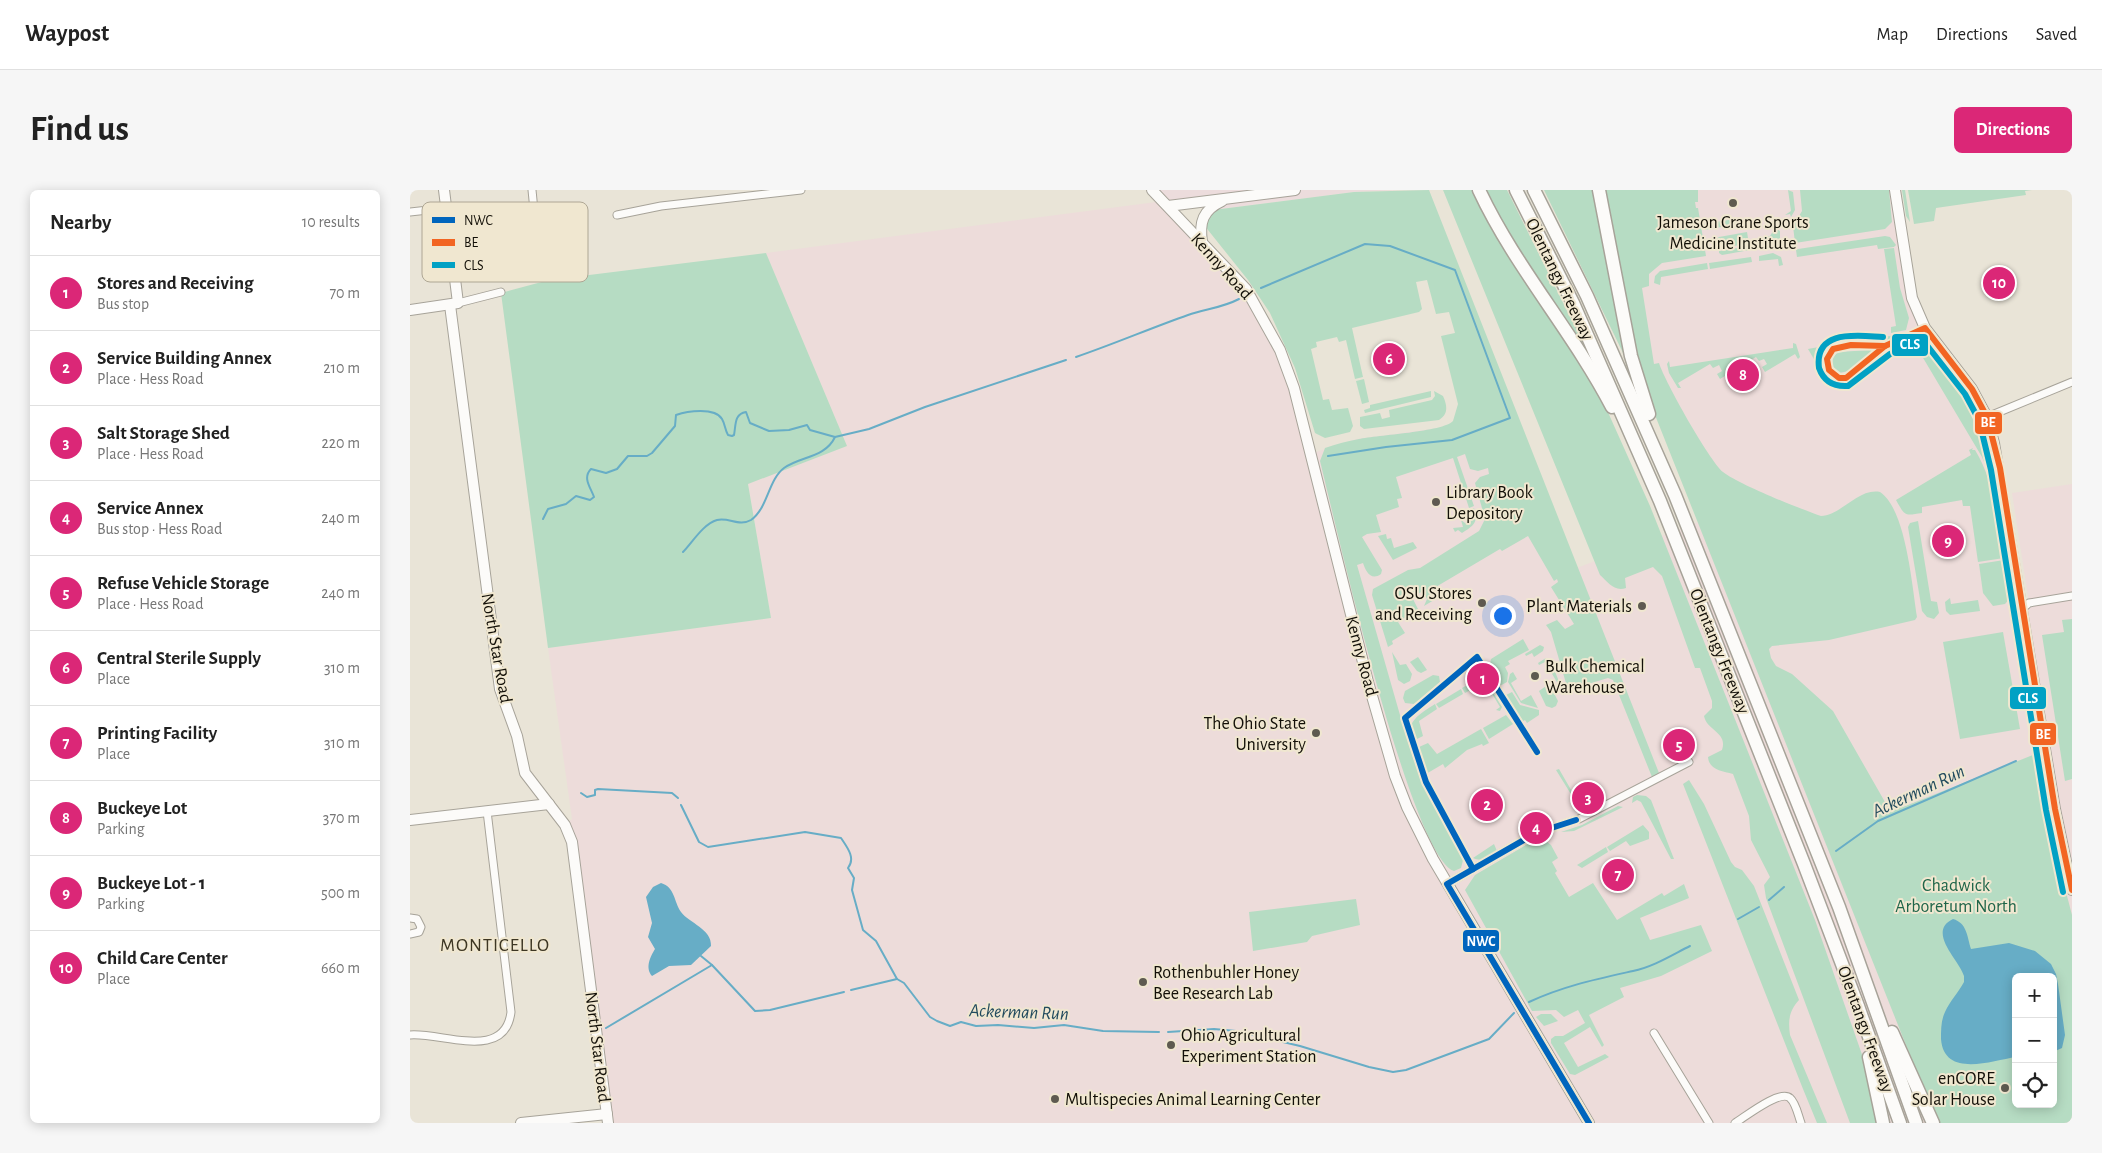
<!DOCTYPE html>
<meta charset="utf-8">
<style>
:root{--surface:#fff;--page:#f6f6f6;--text:#222;--muted:#767676;--line:#e0e0e0;--accent:#db2777}
body{margin:0;font-family:"Alegreya Sans",sans-serif;background:var(--page);color:var(--text)}
.controls{position:absolute;right:15px;bottom:15px;display:grid;overflow:hidden;border-radius:8px;box-shadow:0 2px 12px #0003}
.controls button{width:45px;height:45px;display:grid;place-items:center;padding:0;border:0;border-bottom:1px solid var(--line);background:var(--surface);color:var(--text);font:25px sans-serif}
.you{position:absolute;left:1092px;top:425px;width:18px;height:18px;margin:-12px;border:4px solid #fff;border-radius:50%;background:#1a73e8;box-shadow:0 0 0 8px #1a73e833}
.badge{display:grid;place-items:center;width:32px;height:32px;border-radius:50%;background:var(--accent);color:#fff;font-size:16px;font-weight:700}
.pin{position:absolute;translate:-50% -50%;border:2px solid #fff;box-shadow:0 1px 5px #0006}
.list{margin:0;padding:0;list-style:none}
h2{display:flex;justify-content:space-between;align-items:center;height:65px;margin:0;padding:0 20px;font-size:21px}
h2 small{font-size:16px;font-weight:400;color:var(--muted)}
.list li{display:grid;grid-template-columns:32px 1fr auto;gap:15px;align-items:center;box-sizing:border-box;height:75px;padding:0 20px;border-top:1px solid var(--line)}
.list b{display:block;font-size:19px;white-space:nowrap}
.list p{margin:0;font-size:16px;white-space:nowrap;color:var(--muted)}
.list em{font-size:16px;font-style:normal;color:var(--muted)}
.icon{flex:none;width:28px;height:28px;fill:none;stroke:currentColor;stroke-width:2;stroke-linecap:round;stroke-linejoin:round}
.map{position:relative;flex:none;width:1662px;height:933px;overflow:hidden;border-radius:8px}
header{display:flex;align-items:center;gap:30px;box-sizing:border-box;height:70px;padding:0 25px;background:var(--surface);border-bottom:1px solid var(--line)}
header strong{font-size:24px}
nav{display:flex;gap:28px;margin-inline-start:auto;font-size:18px}
.intro{display:flex;align-items:center;justify-content:space-between;box-sizing:border-box;height:120px;padding:0 30px}
h1{margin:0;font-size:35px}
.button{padding:12px 22px;border-radius:8px;background:var(--accent);color:#fff;font-size:18px;font-weight:700}
main{display:flex;gap:30px;padding:0 30px}
aside{flex:1;background:var(--surface);border-radius:8px;box-shadow:0 2px 12px #0003}
.map>svg:first-child{display:block}
.commercial{fill:#ecdcdc}
.education{fill:#eddcda;fill-rule:evenodd}
.green{fill:#b6dcc3;fill-rule:evenodd}
.water{fill:#67adc6}
.lines{fill:none;stroke-linecap:round;stroke-linejoin:round}
.stream{stroke:#67adc6;stroke-width:2}
.street-casing{stroke:#a7a399;stroke-width:9}
.secondary-casing{stroke:#a7a399;stroke-width:12}
.highway-casing{stroke:#a7a399;stroke-width:15}
.street{stroke:#fcfbf9;stroke-width:7}
.secondary{stroke:#fcfbf9;stroke-width:10}
.highway{stroke:#fcfbf9;stroke-width:12}
.bus-1-casing{stroke:#f0e7d0;stroke-width:10}
.bus-2-casing{stroke:#f0e7d0;stroke-width:10}
.bus-3-casing{stroke:#f0e7d0;stroke-width:10}
.bus-1{stroke:#0065bd;stroke-width:6}
.bus-2{stroke:#f26522;stroke-width:6}
.bus-3{stroke:#01a1c4;stroke-width:6}
.poi-dot{fill:#5e5a50;stroke:#f0e7d0;stroke-width:2}
.labels{text-anchor:middle;stroke-width:4;stroke-linejoin:round;paint-order:stroke}
.poi-label{font-size:18px;fill:#131008;stroke:#f0e7d0;text-anchor:start}
.street-label{font-size:18px;fill:#131008;stroke:#f0e7d0}
.park-label{font-size:18px;fill:#1e6549;stroke:#f0e7d0}
.water-label{font-size:19px;font-style:italic;fill:#224b5e;stroke:#f0e7d0}
.neighbourhood-label{font-size:19px;letter-spacing:1px;fill:#3d3623;stroke:#f0e7d0}
.key{fill:#f0e7d0;stroke:#aea694;stroke-width:1}
.key-label{font-size:14px;fill:#131008}
.line-badge{stroke:#f0e7d0;stroke-width:2}
.badge-label{font-size:14px;text-anchor:middle;font-weight:bold;fill:#fff}
</style>
<header>
<strong>Waypost</strong>
<nav><a>Map</a><a>Directions</a><a>Saved</a></nav>
</header>
<div class="intro"><h1>Find us</h1><a class="button">Directions</a></div>
<main>
<aside>
<h2>Nearby<small>10 results</small></h2>
<ul class="list">
<li><span class="badge">1</span><div><b>Stores and Receiving</b><p>Bus stop</p></div><em>70 m</em></li>
<li><span class="badge">2</span><div><b>Service Building Annex</b><p>Place · Hess Road</p></div><em>210 m</em></li>
<li><span class="badge">3</span><div><b>Salt Storage Shed</b><p>Place · Hess Road</p></div><em>220 m</em></li>
<li><span class="badge">4</span><div><b>Service Annex</b><p>Bus stop · Hess Road</p></div><em>240 m</em></li>
<li><span class="badge">5</span><div><b>Refuse Vehicle Storage</b><p>Place · Hess Road</p></div><em>240 m</em></li>
<li><span class="badge">6</span><div><b>Central Sterile Supply</b><p>Place</p></div><em>310 m</em></li>
<li><span class="badge">7</span><div><b>Printing Facility</b><p>Place</p></div><em>310 m</em></li>
<li><span class="badge">8</span><div><b>Buckeye Lot</b><p>Parking</p></div><em>370 m</em></li>
<li><span class="badge">9</span><div><b>Buckeye Lot - 1</b><p>Parking</p></div><em>500 m</em></li>
<li><span class="badge">10</span><div><b>Child Care Center</b><p>Place</p></div><em>660 m</em></li>
</ul>
</aside>
<div class="map">
<svg width="1662" height="933" viewBox="0 0 1662 933">
<rect width="100%" height="100%" fill="#e9e4d7"/>
<polygon class="commercial" points="742,0 990,0 944,2 803,20 754,11"/>
<path class="education" d="M1205 0H1485L1502 108 1577 227 1612 418 1619 413 1602 303 1662 294V933H198L155 635 162 629 138 458 361 428 338 293 437 256 356 63 754 11 812 71 870 160 900 264 947 249 1029 238 1101 218 1164 379 1302 327 1240 183ZM1606 787H1643V914H1606Z"/>
<g class="green">
<path d="M1019 0 1249 583 1242 587 1203 490 1198 488 1158 500 1141 442 1136 435 1147 430 1155 439 1164 434 1141 397 1148 392 1147 389 1144 391 1118 346 1092 361 1090 359 1019 401 1024 410 1014 416 1017 409 1013 401 1002 407 1008 419 988 432 995 443 982 451 983 454 978 457 962 405 963 399 998 380 1010 378 1069 341 1075 329 1065 293 1070 287 1079 284 1078 278 1068 281 1060 279 1055 264 1047 267 1064 316 1059 318 1043 268 986 287 992 308 987 309 989 317 966 325 971 342 957 344 952 347 972 380 971 384C961 391 956 382 953 373L947 375 996 546 1012 594 1053 670 1051 678 1044 681C1001 668 924 327 910 271L915 258C926 254 938 251 949 249 967 245 1033 242 1043 231L1048 214 1031 146 1045 143 1039 122 1026 124 1017 90 1006 92 1012 119 1009 122 942 138 953 187 945 189 936 150 929 152 927 147 906 152 907 157 901 159 913 210 919 209 922 220 938 218 943 236 940 242 915 248 905 243 885 178 860 123 838 90 794 35 803 20 944 2Z"/>
<path d="M1033 0H1066L1188 200 1240 316 1405 730 1456 876 1469 933H1440L1356 708 1354 695 1360 687 1341 650 1339 626 1323 584C1312 581 1299 580 1298 567L1312 560C1318 542 1297 541 1294 526L1302 518V511L1290 478H1285L1252 386 1243 377 1215 388 1216 398C1204 402 1198 392 1190 385Z"/>
<polygon points="1074,0 1097,0 1175,157 1173,158 1102,53"/>
<polygon points="1134,0 1185,0 1216,164 1214,165"/>
<path d="M1194 0H1288V12H1285L1286 18H1288L1296 66 1252 73 1239 84V96L1232 98 1244 174 1249 173C1255 192 1299 270 1313 282 1330 295 1388 318 1411 326 1432 325 1448 298 1470 302 1496 319 1502 396 1507 427L1505 430 1419 450 1362 456 1359 459 1361 468 1366 476 1382 484 1423 521 1479 619 1491 615 1493 617 1628 563 1645 660 1662 725V933H1527L1241 215 1229 178ZM1606 787H1643V914H1606Z"/>
<polygon points="1378,0 1383,2 1385,20 1381,27 1380,24 1375,25 1381,21"/>
<polygon points="1390,0 1479,0 1482,32 1475,39 1385,53 1383,36 1392,21"/>
<polygon points="1492,0 1495,0 1500,32 1496,26"/>
<polygon points="1498,0 1622,0 1615,1 1616,5 1526,18 1524,31 1504,34"/>
<polygon points="1325,29 1326,33 1329,34 1294,40 1293,34"/>
<polygon points="1365,38 1370,41 1370,49 1347,52 1346,49 1360,46"/>
<polygon points="1337,42 1339,54 1307,58 1306,49 1309,47"/>
<polygon points="1475,46 1480,47 1486,55 1484,57 1468,59 1467,55 1387,67 1386,60 1388,59"/>
<polygon points="1339,56 1340,60 1312,65 1309,63 1309,61"/>
<polygon points="1484,58 1490,98 1499,128 1496,140 1481,143 1481,137 1486,136 1474,59"/>
<polygon points="356,63 437,256 338,294 361,428 138,458 91,103 139,90"/>
<polygon points="1363,63 1371,67 1373,75 1369,76 1368,69 1349,71 1349,66"/>
<polygon points="1341,67 1342,72 1300,79 1299,73"/>
<polygon points="1297,73 1298,79 1251,87 1250,95 1244,93 1245,86 1250,81"/>
<polygon points="1493,144 1470,153 1435,153"/>
<path d="M1503 151C1517 150 1523 160 1530 170 1566 213 1578 249 1587 304L1572 267Z"/>
<polygon points="1383,153 1386,154 1390,167 1388,169 1385,164 1355,182 1352,177 1357,174 1354,169 1349,171 1346,167 1310,189 1307,184 1312,181 1309,175 1303,178 1300,174 1268,193 1271,198 1268,198 1259,183 1257,174 1259,171 1260,177 1383,158"/>
<polygon points="1500,153 1507,164 1488,160 1447,183 1475,162"/>
<polygon points="1414,156 1408,176 1398,159"/>
<polygon points="1461,160 1463,162 1439,181 1429,183 1422,176 1423,167 1428,162"/>
<polygon points="954,189 959,212 952,214 946,191"/>
<polygon points="1021,201 1021,207 955,223 954,220 960,218 960,215"/>
<path d="M1024 201 1033 206C1037 215 1039 224 1029 230L954 239 950 236V227L970 223 972 229 980 227 979 220 1022 210 1025 206Z"/>
<path d="M1563 258 1562 260H1565C1585 293 1588 331 1594 368L1568 372 1560 316H1553L1552 310 1512 317V323C1494 326 1495 326 1486 310L1561 265 1559 260Z"/>
<path d="M1064 318C1069 333 1063 336 1052 343L1048 340 1045 342 1043 338 1053 337 1051 330 1055 333 1063 330 1060 320Z"/>
<polygon points="1508,331 1521,411 1527,412 1529,423 1524,429 1517,427 1512,421 1498,337 1500,333"/>
<polygon points="976,344 977,349 981,348 984,358 1003,352 1007,358 983,370 968,346"/>
<polygon points="1594,370 1600,408 1595,414 1583,416 1573,403 1569,374"/>
<polygon points="1540,408 1541,414 1568,410 1570,421 1540,425 1536,421 1535,412"/>
<polygon points="1662,429 1662,589 1655,591 1632,445 1654,442 1652,430"/>
<polygon points="1593,442 1610,539 1550,549 1533,452"/>
<polygon points="1113,449 1119,460 1098,471 1100,474 1095,477 1098,483 1097,492 1088,497 1079,479 1081,469"/>
<polygon points="1130,455 1134,457 1133,461 1124,467 1122,463 1116,466 1115,464"/>
<polygon points="982,462 990,475 996,474 1002,484 1000,491 994,494 988,490"/>
<polygon points="1008,467 1017,480 1011,483 1007,481 1000,472"/>
<polygon points="1136,468 1140,469 1154,504 1135,472 1129,475 1128,473"/>
<polygon points="1103,482 1107,489 1101,493 1111,511 1121,505 1128,518 1111,513 1098,492 1100,484"/>
<polygon points="1023,485 1029,486 1030,492 1004,514 995,513 993,508 995,501"/>
<polygon points="1068,489 1076,491 1092,517 1090,521 1086,520 1090,517 1075,492 1055,503 1052,498"/>
<polygon points="1139,494 1148,511 1146,516 1142,518 1136,516 1129,501"/>
<polygon points="1051,499 1053,504 1029,518 1026,514"/>
<polygon points="1102,502 1110,515 1129,520 1129,525 1117,533 1115,530 1110,533 1094,506"/>
<path d="M1025 514 1027 519 1009 531 1013 546 1007 549C989 535 1014 521 1025 514Z"/>
<polygon points="1096,525 1103,534 1079,549 1073,538"/>
<polygon points="1071,539 1079,553 1073,556 1072,554 1057,560 1035,578 1033,574 1016,584 1008,562 1009,557 1018,553 1027,564"/>
<polygon points="1149,579 1164,605 1172,601 1169,608 1171,613 1178,616 1184,613 1187,618 1169,624 1172,622 1146,580"/>
<path d="M1279 590 1294 614 1321 672 1325 677 1332 680 1344 696 1389 810C1379 821 1378 830 1380 845L1417 933H1407L1393 899 1273 594Z"/>
<polygon points="1227,605 1236,606 1241,610 1264,669 1261,669 1231,612 1227,610 1222,613 1223,607"/>
<polygon points="1208,616 1213,617 1164,641 1151,642 1172,635"/>
<polygon points="1124,631 1127,631 1128,639 1119,643 1114,636"/>
<polygon points="1233,635 1239,642 1239,649 1220,656 1216,651 1200,661 1197,657"/>
<polygon points="1132,648 1141,655 1148,668 1142,672 1147,681 1145,683 1159,707 1183,693 1207,730 1252,703 1254,706 1274,694 1279,708 1230,728 1240,750 1291,735 1302,761 1251,786 1210,798 1214,807 1179,825 1194,855 1192,857 1180,837 1154,853 1168,877 1195,864 1199,867 1165,885 1160,884 1141,853 1141,849 1145,846 1153,846 1175,833 1168,820 1154,827 1146,820 1122,821 1055,700 1065,685 1126,649"/>
<path d="M1084 654 1087 661C1079 666 1073 673 1063 668Z"/>
<polygon points="1196,657 1198,662 1172,678 1167,675"/>
<polygon points="946,709 950,735 902,746 897,752 843,761 839,722"/>
<polygon points="1131,824 1141,824 1148,831 1134,836 1126,827"/>
</g>
<g class="water">
<path d="M251 693C265 697 264 712 271 722 279 733 302 739 301 756L281 775 259 776 242 786C235 778 240 767 245 759L238 747 242 733 236 707 243 697Z"/>
<path d="M1543 729C1557 733 1557 746 1561 759L1599 753 1625 761 1641 774 1646 784 1648 794 1655 845 1652 858 1643 862V787H1606V867C1581 871 1534 888 1531 849 1531 840 1531 830 1535 822 1540 811 1548 803 1554 792V786C1550 771 1516 742 1543 729Z"/>
</g>
<g class="lines">
<g class="stream">
<polyline points="851,98 955,54 980,56 1045,80 1100,228 1042,250 976,257 918,266"/>
<path d="M666 167C704 154 741 138 778 125 795 119 812 118 829 109"/>
<path d="M133 329 138 319 156 314 166 306 180 310 184 307C181 298 172 288 181 279L196 283 207 279 218 266H237L242 263 265 236 266 225C277 221 305 217 312 229 315 234 315 240 318 245L322 246 324 245C326 235 324 224 336 222L340 233 359 241 379 240 397 235 400 240 425 247 459 239 515 217 656 170"/>
<path d="M273 362C282 353 293 334 307 330 319 327 329 337 341 330 358 318 358 290 374 278 391 266 415 268 425 247"/>
<polyline points="171,603 177,607 185,605 185,600 188,599 262,603 268,608"/>
<path d="M271 615 289 652 298 657 395 642 431 648C437 657 446 668 438 678L444 688 442 700 453 740 466 751 487 789 494 793 520 827 527 831 540 836 551 832 566 836 588 835 624 838 654 835 693 841 749 842"/>
<polyline points="1426,661 1468,631 1606,571"/>
<polyline points="1359,710 1374,697"/>
<polyline points="1328,729 1349,717"/>
<polyline points="291,766 302,775"/>
<polyline points="441,800 487,789"/>
<path d="M1119 812C1153 796 1187 789 1223 781 1243 777 1262 765 1280 756"/>
<polyline points="196,838 302,775 345,821 360,820 434,802"/>
<polyline points="758,842 804,839 826,841 890,856 959,877 983,882 996,880 1079,849 1104,823"/>
</g>
<g class="street-casing">
<g id="street">
<polyline points="122,0 129,71"/>
<polyline points="0,22 36,18"/>
<polyline points="207,25 251,16 391,0"/>
<polyline points="48,113 91,102"/>
<polyline points="1577,227 1662,192"/>
<polyline points="1612,419 1619,413 1662,406"/>
<polyline points="1037,694 1126,643 1169,629 1279,572"/>
<polyline points="0,728 7,729 11,737 9,742 0,744"/>
<polyline points="1244,843 1299,933"/>
<path d="M0 845C32 842 95 872 101 822L77 621"/>
<path d="M1325 933C1335 927 1370 899 1380 908 1386 913 1388 925 1391 933"/>
</g>
</g>
<g class="secondary-casing">
<g id="secondary">
<polyline points="742,0 836,99 870,160 884,198 958,492 985,586 997,617 1023,669 1179,933"/>
<polyline points="1485,0 1502,108 1515,138 1562,199 1577,227 1584,253 1645,619 1662,700"/>
<polyline points="758,16 885,0"/>
<path d="M792 52C789 32 793 20 812 11"/>
<polyline points="40,115 90,499 107,546 115,583 155,635 162,652 198,933"/>
<polyline points="0,120 48,113 34,0"/>
<polyline points="0,630 139,614"/>
<polyline points="111,933 197,924"/>
</g>
</g>
<g class="highway-casing">
<g id="highway">
<path d="M1069 0C1105 77 1163 142 1202 217"/>
<polyline points="1106,0 1163,113 1250,311 1394,674 1448,816 1490,933"/>
<polyline points="1124,0 1177,106 1265,305 1429,717 1506,933"/>
<polyline points="1189,0 1221,166 1239,224"/>
<polyline points="1482,842 1523,933"/>
<polyline points="1459,867 1473,933"/>
</g>
</g>
<use href="#street" class="street"/>
<use href="#secondary" class="secondary"/>
<use href="#highway" class="highway"/>
<g class="bus-1-casing">
<g id="bus-1">
<polyline points="1166,630 1126,643 1037,694 1179,933"/>
<polyline points="1063,679 1016,592 995,528 1067,467 1127,562"/>
</g>
</g>
<g class="bus-2-casing">
<g id="bus-2">
<polygon points="1441,155 1475,156 1436,188 1429,188 1419,180 1417,169 1423,159"/>
<polyline points="1475,156 1515,138 1562,199 1577,227 1590,278 1645,619 1662,700"/>
</g>
</g>
<g class="bus-3-casing">
<path id="bus-3" d="M1473 147C1449 146 1404 138 1409 178 1414 192 1424 197 1438 196L1480 164 1512 149 1555 204 1569 230 1581 280 1636 620 1653 702"/>
</g>
<use href="#bus-1" class="bus-1"/>
<use href="#bus-2" class="bus-2"/>
<use href="#bus-3" class="bus-3"/>
</g>
<g class="poi-dot">
<circle cx="1323" cy="13" r="5"/>
<circle cx="1026" cy="312" r="5"/>
<circle cx="1072" cy="413" r="5"/>
<circle cx="1232" cy="416" r="5"/>
<circle cx="1125" cy="486" r="5"/>
<circle cx="906" cy="543" r="5"/>
<circle cx="733" cy="792" r="5"/>
<circle cx="761" cy="855" r="5"/>
<circle cx="1595" cy="898" r="5"/>
<circle cx="645" cy="909" r="5"/>
</g>
<g class="labels">
<g class="poi-label">
<text x="1323" y="38" text-anchor="middle">Jameson Crane Sports<tspan x="1323" dy="21">Medicine Institute</tspan></text>
<text x="1036" y="308">Library Book<tspan x="1036" dy="21">Depository</tspan></text>
<text x="1062" y="409" text-anchor="end">OSU Stores<tspan x="1062" dy="21">and Receiving</tspan></text>
<text x="1222" y="422" text-anchor="end">Plant Materials</text>
<text x="1135" y="482">Bulk Chemical<tspan x="1135" dy="21">Warehouse</tspan></text>
<text x="896" y="539" text-anchor="end">The Ohio State<tspan x="896" dy="21">University</tspan></text>
<text x="743" y="788">Rothenbuhler Honey<tspan x="743" dy="21">Bee Research Lab</tspan></text>
<text x="771" y="851">Ohio Agricultural<tspan x="771" dy="21">Experiment Station</tspan></text>
<text x="1585" y="894" text-anchor="end">enCORE<tspan x="1585" dy="21">Solar House</tspan></text>
<text x="655" y="915">Multispecies Animal Learning Center</text>
</g>
<g class="street-label">
<text transform="translate(812 76) rotate(48)" y="6">Kenny Road</text>
<text transform="translate(1150 89) rotate(64)" y="6">Olentangy Freeway</text>
<text transform="translate(87 458) rotate(80)" y="6">North Star Road</text>
<text transform="translate(1310 461) rotate(68)" y="6">Olentangy Freeway</text>
<text transform="translate(952 466) rotate(75)" y="6">Kenny Road</text>
<text transform="translate(1456 839) rotate(70)" y="6">Olentangy Freeway</text>
<text transform="translate(188 857) rotate(83)" y="6">North Star Road</text>
</g>
<g class="park-label">
<text x="1546" y="701">Chadwick<tspan x="1546" dy="21">Arboretum North</tspan></text>
</g>
<g class="water-label">
<text transform="translate(1508 600) rotate(-25)" y="7">Ackerman Run</text>
<text transform="translate(609 821) rotate(2)" y="7">Ackerman Run</text>
</g>
<g class="neighbourhood-label">
<text x="85" y="761">MONTICELLO</text>
</g>
</g>
<rect x="12" y="12" width="166" height="80" rx="8" class="key"/>
<rect x="22" y="27" width="23" height="6" fill="#0065bd"/>
<rect x="22" y="49" width="23" height="7" fill="#f26522"/>
<rect x="22" y="72" width="23" height="6" fill="#01a1c4"/>
<g class="key-label">
<text x="54" y="35">NWC</text>
<text x="54" y="57">BE</text>
<text x="54" y="80">CLS</text>
</g>
<g class="line-badge">
<rect x="1481" y="143" width="38" height="24" rx="5" fill="#01a1c4"/>
<rect x="1564" y="221" width="29" height="24" rx="5" fill="#f26522"/>
<rect x="1599" y="496" width="38" height="24" rx="5" fill="#01a1c4"/>
<rect x="1619" y="532" width="28" height="24" rx="5" fill="#f26522"/>
<rect x="1052" y="739" width="38" height="24" rx="5" fill="#0065bd"/>
</g>
<g class="badge-label">
<text x="1500" y="159">CLS</text>
<text x="1578" y="237">BE</text>
<text x="1618" y="513">CLS</text>
<text x="1633" y="549">BE</text>
<text x="1071" y="756">NWC</text>
</g>
</svg>
<div class="controls">
<button>+</button>
<button>−</button>
<button><svg class="icon" aria-label="locate" viewBox="0 0 24 24"><circle cx="12" cy="12" r="6"/><path d="M12 2v4M12 18v4M2 12h4M18 12h4"/></svg></button>
</div>
<div class="you"></div>
<div class="pin badge" style="left:1073px;top:489px">1</div>
<div class="pin badge" style="left:1077px;top:615px">2</div>
<div class="pin badge" style="left:1178px;top:608px">3</div>
<div class="pin badge" style="left:1126px;top:638px">4</div>
<div class="pin badge" style="left:1269px;top:555px">5</div>
<div class="pin badge" style="left:979px;top:169px">6</div>
<div class="pin badge" style="left:1208px;top:685px">7</div>
<div class="pin badge" style="left:1333px;top:185px">8</div>
<div class="pin badge" style="left:1538px;top:351px">9</div>
<div class="pin badge" style="left:1589px;top:93px">10</div>
</div>
</main>
